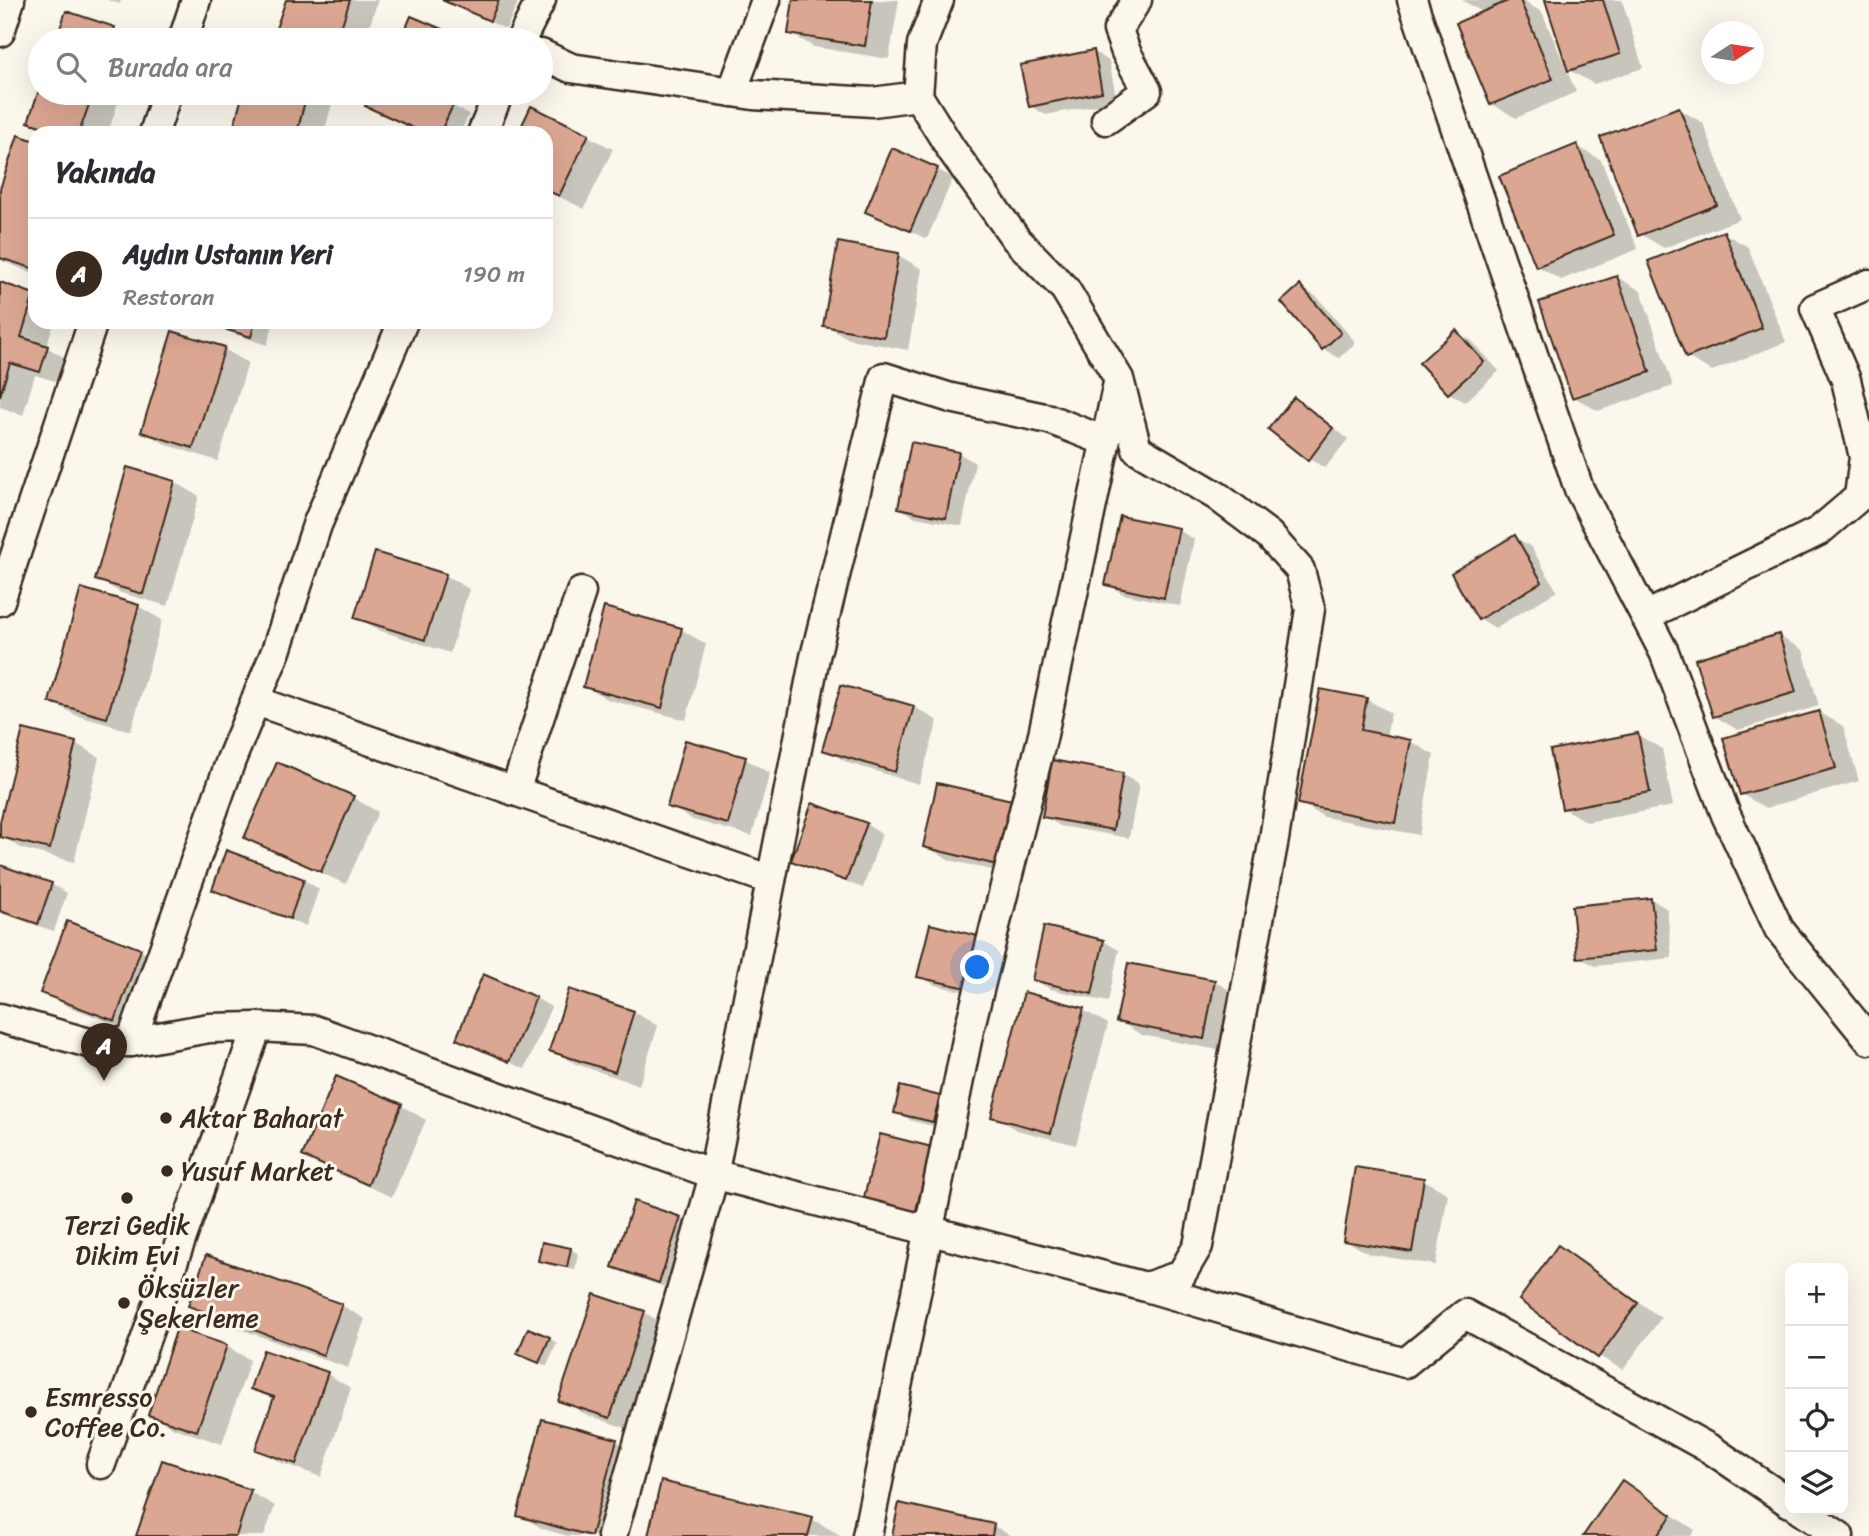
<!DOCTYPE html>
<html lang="tr">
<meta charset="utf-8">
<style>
:root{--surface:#fff;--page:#f7f7f7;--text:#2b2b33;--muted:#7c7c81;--line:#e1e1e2;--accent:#3b2a1e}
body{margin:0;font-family:Sriracha,sans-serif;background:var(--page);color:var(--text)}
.controls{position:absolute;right:21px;bottom:21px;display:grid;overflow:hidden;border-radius:14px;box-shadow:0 7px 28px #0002}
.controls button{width:63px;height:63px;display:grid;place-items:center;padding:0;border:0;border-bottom:2px solid var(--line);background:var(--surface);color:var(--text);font:35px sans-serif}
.compass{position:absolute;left:1701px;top:21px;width:63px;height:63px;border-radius:50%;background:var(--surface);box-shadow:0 7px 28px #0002;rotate:78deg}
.you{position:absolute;left:978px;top:968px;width:24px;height:24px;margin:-18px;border:5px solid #fff;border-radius:50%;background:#1a73e8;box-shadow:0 0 0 10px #1a73e833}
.badge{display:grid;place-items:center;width:46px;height:46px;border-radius:50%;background:var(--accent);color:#fff;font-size:23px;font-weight:700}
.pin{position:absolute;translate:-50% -58px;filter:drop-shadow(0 2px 4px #0008)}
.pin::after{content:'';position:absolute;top:37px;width:24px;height:21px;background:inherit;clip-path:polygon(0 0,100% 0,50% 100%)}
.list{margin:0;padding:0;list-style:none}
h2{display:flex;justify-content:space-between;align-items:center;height:91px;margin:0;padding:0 28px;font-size:30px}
h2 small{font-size:23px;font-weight:400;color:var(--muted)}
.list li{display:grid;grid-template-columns:46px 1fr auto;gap:21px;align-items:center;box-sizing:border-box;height:112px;padding:0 28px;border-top:2px solid var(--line)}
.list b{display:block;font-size:26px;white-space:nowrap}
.list p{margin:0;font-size:23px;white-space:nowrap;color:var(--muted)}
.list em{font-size:23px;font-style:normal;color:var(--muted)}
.icon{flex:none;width:38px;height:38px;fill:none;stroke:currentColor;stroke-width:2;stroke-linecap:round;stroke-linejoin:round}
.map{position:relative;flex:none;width:1869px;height:1536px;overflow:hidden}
.search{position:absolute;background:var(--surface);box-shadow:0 7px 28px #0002;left:28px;top:28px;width:525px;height:77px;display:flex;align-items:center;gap:18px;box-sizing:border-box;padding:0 24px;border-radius:38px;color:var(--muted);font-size:26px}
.panel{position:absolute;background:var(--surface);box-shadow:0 7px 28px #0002;left:28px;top:126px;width:525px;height:203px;border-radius:21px}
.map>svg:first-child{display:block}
.shadow{fill:#0003}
.building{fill:#dca792;stroke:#3b2a1e;stroke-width:2}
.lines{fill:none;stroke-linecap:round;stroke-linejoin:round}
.street-casing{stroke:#3b2a1e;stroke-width:33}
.street{stroke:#fbf7ec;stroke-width:28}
.poi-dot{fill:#3b2a1e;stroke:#fbf7ec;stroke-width:2.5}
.labels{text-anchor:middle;stroke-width:6;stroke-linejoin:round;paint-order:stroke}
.poi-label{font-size:26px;fill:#3b2a1e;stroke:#fbf7ec;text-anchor:start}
</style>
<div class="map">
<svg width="1869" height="1536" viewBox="0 0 1869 1536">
<rect width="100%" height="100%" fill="#fbf7ec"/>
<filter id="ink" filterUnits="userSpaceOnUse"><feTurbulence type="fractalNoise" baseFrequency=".0143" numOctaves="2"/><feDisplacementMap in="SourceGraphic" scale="14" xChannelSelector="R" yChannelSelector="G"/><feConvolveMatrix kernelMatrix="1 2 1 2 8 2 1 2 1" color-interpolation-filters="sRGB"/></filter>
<g filter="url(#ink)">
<g class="shadow">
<polygon points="107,0 121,0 120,4"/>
<polygon points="287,0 378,0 365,40 274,40"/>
<polygon points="441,0 519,0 506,29"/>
<polygon points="795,0 899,0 889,59 814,47 790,33"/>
<polygon points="1462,0 1521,0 1542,12 1576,92 1516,118 1492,104 1484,13"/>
<polygon points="1547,0 1622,0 1643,68 1594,84 1569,70"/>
<polygon points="67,13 114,29 134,40 58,40"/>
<polygon points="1093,51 1109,61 1117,101 1046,115 1030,106"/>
<polygon points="40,93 121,93 108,133 51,133 31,121"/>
<polygon points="245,93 320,93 333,100 324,133 234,133"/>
<polygon points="373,93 427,93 469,114 460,133 424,133 368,105"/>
<polygon points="532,108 613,149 584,209 546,190 546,133 520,133"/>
<polygon points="1679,109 1703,123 1740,219 1664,248 1640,234"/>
<polygon points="35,143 35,274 0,260 0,195"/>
<polygon points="1577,146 1601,160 1638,249 1561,280 1537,266"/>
<polygon points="937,169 953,178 927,239 867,211"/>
<polygon points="1724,233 1748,247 1786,342 1712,371 1687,357"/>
<polygon points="898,255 922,269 908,350 849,339 825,325"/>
<polygon points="1617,277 1641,291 1673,386 1598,411 1574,397"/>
<polygon points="0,284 35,296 35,322 54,322 46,347 71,361 64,384 35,375 23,415 0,407"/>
<polygon points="1301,287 1317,297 1356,343 1339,358 1323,349"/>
<polygon points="199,322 274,322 267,345"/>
<polygon points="1456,332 1472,341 1499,371 1465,402 1449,393"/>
<polygon points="224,349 248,363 218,461 167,445 143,431"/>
<polygon points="1294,399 1310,408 1348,439 1325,468 1309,459"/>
<polygon points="912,444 959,453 975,463 962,526 915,517 900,508"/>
<polygon points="128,469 175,482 199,496 168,606 121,593 97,579"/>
<polygon points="1178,530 1194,539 1180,606 1123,594 1107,584"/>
<polygon points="1515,537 1531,547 1557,591 1495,628 1479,618"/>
<polygon points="445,575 469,589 450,653 381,631 356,617"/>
<polygon points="138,606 162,620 131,731 75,715 51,701"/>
<polygon points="605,609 682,630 706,644 686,720 609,700 585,686"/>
<polygon points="1779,636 1803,650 1819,706 1738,730 1714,716"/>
<polygon points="1366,699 1391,713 1386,737 1410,741 1434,755 1419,835 1324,817 1300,803"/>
<polygon points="914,707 938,721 919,784 848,763 824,749"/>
<polygon points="1819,712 1843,726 1859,781 1766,808 1741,794"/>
<polygon points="1638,735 1662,749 1673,806 1587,822 1563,808"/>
<polygon points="75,743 99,757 74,862 23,849 0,836 0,829"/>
<polygon points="745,759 770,773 752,836 693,820 669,806"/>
<polygon points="278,764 354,798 378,812 346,884 271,851 247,837"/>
<polygon points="1123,775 1139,784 1129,838 1060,826 1044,816"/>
<polygon points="1011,802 1035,816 1021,877 949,860 925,846"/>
<polygon points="866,824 882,834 863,888 809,869 794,860"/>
<polygon points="227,852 304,880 319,889 306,926 230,898 214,889"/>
<polygon points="0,867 51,884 67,893 54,931 0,913"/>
<polygon points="1651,899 1667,909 1672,958 1595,966 1579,957"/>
<polygon points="68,924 141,951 165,965 139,1033 67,1006 43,992"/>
<polygon points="931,927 978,938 983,996 935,985 919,976"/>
<polygon points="1103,941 1119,950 1108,1002 1050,989 1034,980"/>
<polygon points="1214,981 1238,995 1228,1052 1142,1035 1118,1021"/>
<polygon points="570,991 634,1012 658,1026 639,1085 576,1064 551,1050"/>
<polygon points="536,998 551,1007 525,1069 458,1039"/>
<polygon points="1083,1010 1108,1024 1076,1145 1017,1130 993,1116"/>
<polygon points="337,1078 402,1106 426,1120 392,1197 328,1169 304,1155"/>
<polygon points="939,1098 955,1107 949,1130 912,1121 896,1112"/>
<polygon points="931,1148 931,1222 881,1210"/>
<polygon points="1424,1180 1448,1194 1436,1265 1369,1254 1345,1240"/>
<polygon points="635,1203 681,1219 696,1228 676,1291 630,1275 614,1266"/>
<polygon points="1559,1248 1583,1261 1661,1318 1623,1370 1599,1356"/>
<polygon points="571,1249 578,1254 575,1270 548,1265 540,1260"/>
<polygon points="595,1296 645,1313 669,1327 634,1431 585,1414 561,1400"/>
<polygon points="341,1305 365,1319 348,1368 215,1320 190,1306"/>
<polygon points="549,1338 557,1343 547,1366 527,1358"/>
<polygon points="226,1346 250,1360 222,1444 174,1428 150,1414"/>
<polygon points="327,1374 351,1388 321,1477 282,1463 257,1450 274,1400 252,1388"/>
<polygon points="616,1441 640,1455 618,1536 568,1536 543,1529 519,1515"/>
<polygon points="1622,1482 1695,1530 1691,1536 1585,1536"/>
<polygon points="250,1492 275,1506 264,1536 138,1536"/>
<polygon points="812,1519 842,1536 650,1536"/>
<polygon points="994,1526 1011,1536 894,1536"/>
</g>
<g class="building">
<polygon points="286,0 350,0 337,40 272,40"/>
<polygon points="442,0 499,0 490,21"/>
<polygon points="793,0 872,0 865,46 788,34"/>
<polygon points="1510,0 1520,0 1553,79 1490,105 1456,23"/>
<polygon points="1545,0 1603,0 1620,54 1568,71"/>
<polygon points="66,11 115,27 110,40 56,40"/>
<polygon points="411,16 468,40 401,40"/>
<polygon points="1094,50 1102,92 1029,107 1020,65"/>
<polygon points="40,87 40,93 93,93 79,133 61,133 28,122"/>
<polygon points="243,93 307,93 297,133 232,133"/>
<polygon points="371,93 431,93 454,103 440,133 424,133 365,106"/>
<polygon points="531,106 589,134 559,196 546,190 546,133 518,133"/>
<polygon points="1679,107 1717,205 1638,236 1600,137"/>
<polygon points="18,135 35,141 35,269 0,258 0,189"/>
<polygon points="1577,144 1614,235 1536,267 1499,176"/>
<polygon points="892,148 938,168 910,231 865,212"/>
<polygon points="1724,231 1762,328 1686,358 1648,261"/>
<polygon points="838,242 899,253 884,337 823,326"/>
<polygon points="1617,276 1650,372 1572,398 1539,302"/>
<polygon points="0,282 34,294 21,337 48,346 40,372 10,363 0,396"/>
<polygon points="1300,285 1341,333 1322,350 1281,302"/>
<polygon points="201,322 255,322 251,337"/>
<polygon points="1456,330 1484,362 1448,394 1419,363"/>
<polygon points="172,331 225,347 193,448 141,432"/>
<polygon points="1294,397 1333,428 1308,461 1268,429"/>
<polygon points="911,442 959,452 946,518 898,508"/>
<polygon points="127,467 175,481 143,594 95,580"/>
<polygon points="1120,516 1179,528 1164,598 1105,585"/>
<polygon points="1515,535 1542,582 1478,620 1451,573"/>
<polygon points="375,552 446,574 425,640 354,618"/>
<polygon points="81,588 139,605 107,718 49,702"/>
<polygon points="604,607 682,628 662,708 583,687"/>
<polygon points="1779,634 1796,692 1713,717 1695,659"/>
<polygon points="841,685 914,706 895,772 822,750"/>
<polygon points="1320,689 1367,698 1361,730 1411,740 1395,823 1298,804"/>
<polygon points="1819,711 1836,768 1740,795 1723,738"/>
<polygon points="23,729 76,742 50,849 0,837 0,822"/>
<polygon points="1638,733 1650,792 1562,809 1550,750"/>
<polygon points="685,740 746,757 728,824 667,807"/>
<polygon points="1052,760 1123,773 1113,830 1042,817"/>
<polygon points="277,762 354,796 321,872 244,838"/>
<polygon points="937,783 1012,800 997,865 923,847"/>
<polygon points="812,803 867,823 846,881 791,861"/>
<polygon points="226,850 304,879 290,919 212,890"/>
<polygon points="0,865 52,883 38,924 0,911"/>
<polygon points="1651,898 1657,950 1577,958 1572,906"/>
<polygon points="67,921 141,949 115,1021 40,993"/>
<polygon points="930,924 978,936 967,988 917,977"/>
<polygon points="1044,926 1104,940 1092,994 1032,980"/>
<polygon points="1128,963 1215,980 1204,1039 1116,1022"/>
<polygon points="483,974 536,997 509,1062 456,1039"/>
<polygon points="569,989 634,1011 615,1072 549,1051"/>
<polygon points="1024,992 1084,1008 1051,1133 991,1117"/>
<polygon points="336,1076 402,1104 368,1185 302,1156"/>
<polygon points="900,1086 940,1096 933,1122 894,1113"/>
<polygon points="880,1134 932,1147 915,1214 863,1201"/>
<polygon points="1355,1167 1424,1178 1412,1252 1343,1241"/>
<polygon points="634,1201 681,1217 659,1283 612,1267"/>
<polygon points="542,1242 571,1248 567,1267 538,1261"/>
<polygon points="1558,1245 1638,1303 1598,1358 1519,1300"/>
<polygon points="206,1255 342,1304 323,1355 188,1306"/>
<polygon points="594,1294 645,1311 610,1418 558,1401"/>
<polygon points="177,1328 227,1345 197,1431 148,1415"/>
<polygon points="528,1328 550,1337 539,1363 517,1354"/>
<polygon points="263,1350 328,1372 296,1464 255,1450 274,1397 250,1389"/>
<polygon points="542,1419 617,1439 591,1536 517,1516"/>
<polygon points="162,1460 251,1490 236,1536 136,1536"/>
<polygon points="1622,1480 1672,1515 1657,1536 1583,1536"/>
<polygon points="661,1481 813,1517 808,1536 648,1536"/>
<polygon points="899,1503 994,1524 992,1536 892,1536"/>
</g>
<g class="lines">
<g class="street-casing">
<g id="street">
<polyline points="1412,0 1579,489 1664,652 1726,815 1779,929 1869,1040"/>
<polyline points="0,32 10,0"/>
<polyline points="183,40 196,0"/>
<polyline points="521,40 541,0"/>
<polyline points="541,54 571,68 753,95 873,102 918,96"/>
<polyline points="732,92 766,0"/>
<polyline points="1106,120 1147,91 1126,52 1118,30 1137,0"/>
<polyline points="154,133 167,93"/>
<polyline points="482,133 499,93"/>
<polyline points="0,601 93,322"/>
<polyline points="1646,616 1819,531 1859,497 1864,457 1846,380 1815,308 1869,284"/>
<polyline points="256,701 771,880"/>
<polyline points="515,791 581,592"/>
<polyline points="0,1018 89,1043 131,1042 209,1028 257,1027 314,1030 713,1174 1146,1287 1181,1275 1198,1246 1274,839 1310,609 1300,570 1269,535 1217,496 1137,449 1119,379 1065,289 1016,239 951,149 918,96 922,44 939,0"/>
<polyline points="131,1042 231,760 276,651 317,525 403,322"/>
<polyline points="1146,1287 1405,1363 1465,1314 1712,1450 1790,1503"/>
<polyline points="101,1464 257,1027"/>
<polyline points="1800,1510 1839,1536"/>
<polyline points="612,1536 711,1186 815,657 884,377 951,398 1049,419 1105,441"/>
<polyline points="867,1536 969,1030 1042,739 1118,383"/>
</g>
</g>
<use href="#street" class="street"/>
</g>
</g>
<g class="poi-dot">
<circle cx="166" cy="1118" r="7"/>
<circle cx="167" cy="1171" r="7"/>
<circle cx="127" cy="1198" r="7"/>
<circle cx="124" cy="1303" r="7"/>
<circle cx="31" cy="1412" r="7"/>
</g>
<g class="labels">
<g class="poi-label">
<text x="180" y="1127">Aktar Baharat</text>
<text x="181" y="1180">Yusuf Market</text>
<text x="127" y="1234" text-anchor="middle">Terzi Gedik<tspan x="127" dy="30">Dikim Evi</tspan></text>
<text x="138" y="1297">Öksüzler<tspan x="138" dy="30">Şekerleme</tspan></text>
<text x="45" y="1406">Esmresso<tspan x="45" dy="30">Coffee Co.</tspan></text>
</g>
</g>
</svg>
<div class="controls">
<button>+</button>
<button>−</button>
<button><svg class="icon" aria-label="locate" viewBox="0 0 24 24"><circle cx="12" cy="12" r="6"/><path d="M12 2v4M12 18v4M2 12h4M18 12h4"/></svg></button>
<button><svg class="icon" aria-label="layers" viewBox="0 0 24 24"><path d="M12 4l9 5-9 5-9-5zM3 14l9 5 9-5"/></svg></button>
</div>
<svg class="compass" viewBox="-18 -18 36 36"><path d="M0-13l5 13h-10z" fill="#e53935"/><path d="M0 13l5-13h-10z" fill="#7c7c81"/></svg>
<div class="you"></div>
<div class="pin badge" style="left:104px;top:1081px">A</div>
<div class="search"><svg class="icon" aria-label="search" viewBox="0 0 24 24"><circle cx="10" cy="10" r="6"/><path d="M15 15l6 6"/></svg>Burada ara</div>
<section class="panel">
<h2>Yakında<small></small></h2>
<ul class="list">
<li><span class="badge">A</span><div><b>Aydın Ustanın Yeri</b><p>Restoran</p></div><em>190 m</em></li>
</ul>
</section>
</div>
